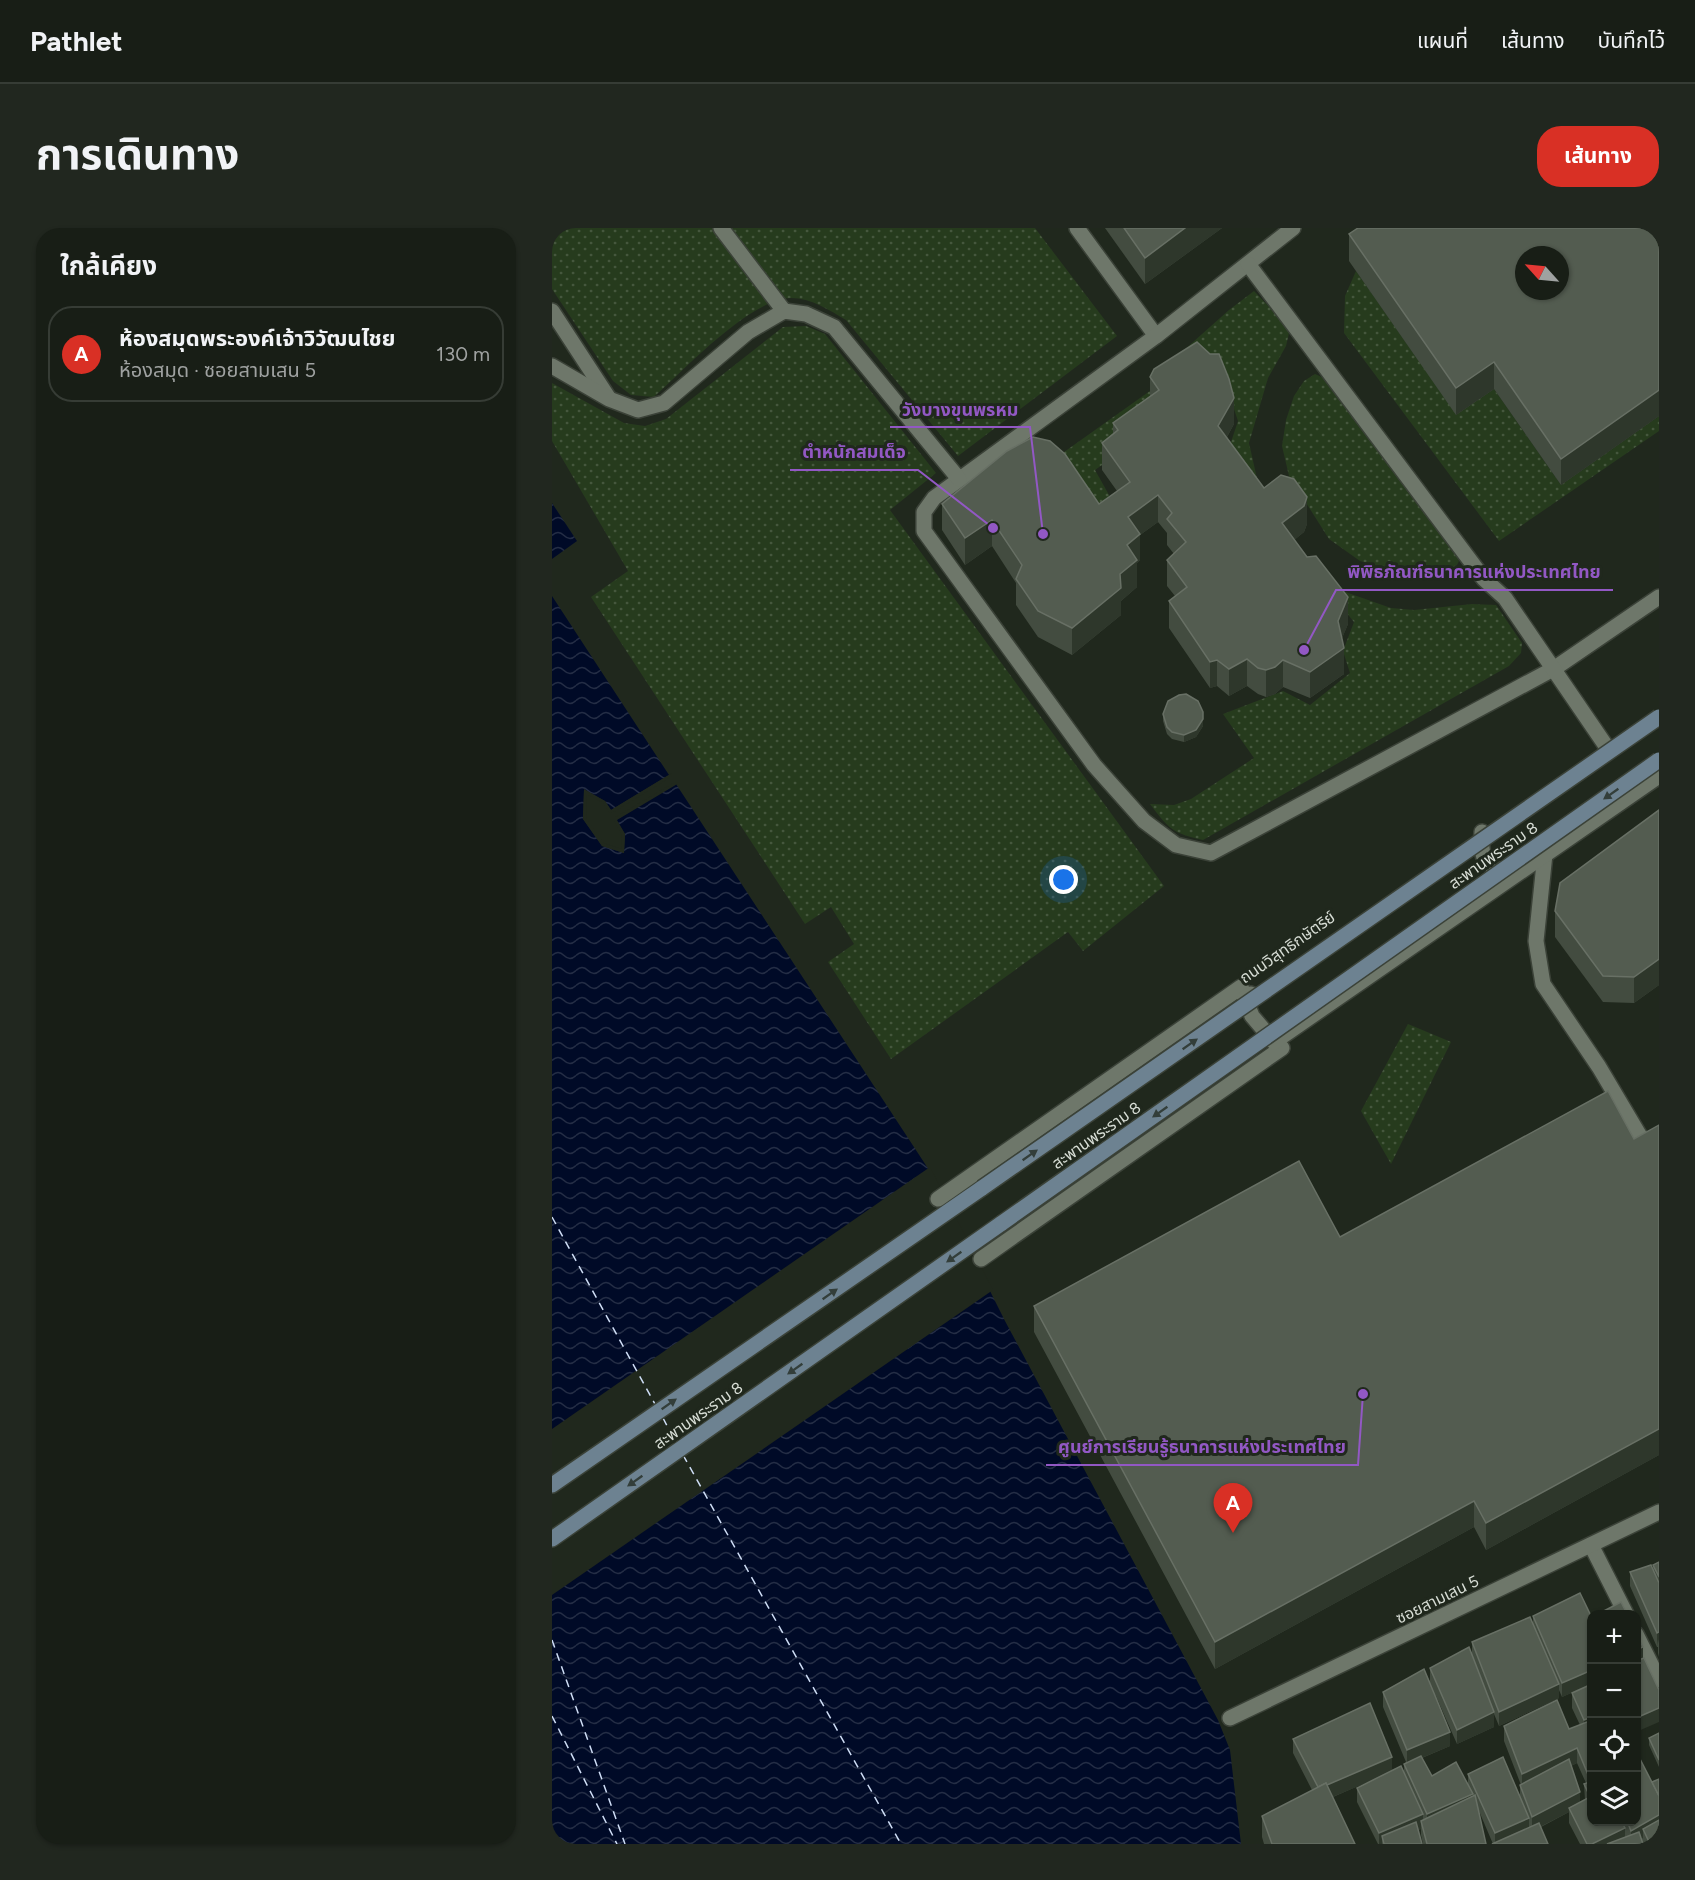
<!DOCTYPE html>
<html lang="th">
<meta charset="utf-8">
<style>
:root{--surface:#181e16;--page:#21271f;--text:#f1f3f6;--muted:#9fa2a1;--line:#363c35;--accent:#d93025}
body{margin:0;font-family:Figtree,"Noto Sans Thai",sans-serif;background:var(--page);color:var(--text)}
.controls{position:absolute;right:18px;bottom:18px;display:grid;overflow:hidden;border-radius:12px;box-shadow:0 2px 4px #0004}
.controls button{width:54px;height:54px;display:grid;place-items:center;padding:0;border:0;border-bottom:2px solid var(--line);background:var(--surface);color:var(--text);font:30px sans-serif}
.compass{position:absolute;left:963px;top:18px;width:54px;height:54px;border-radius:50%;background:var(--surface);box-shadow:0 2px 4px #0004;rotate:297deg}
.you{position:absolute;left:512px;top:652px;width:21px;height:21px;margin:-15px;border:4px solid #fff;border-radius:50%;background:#1a73e8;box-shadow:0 0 0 9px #1a73e833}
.badge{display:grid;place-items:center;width:39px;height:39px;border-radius:50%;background:var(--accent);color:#fff;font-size:20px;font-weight:700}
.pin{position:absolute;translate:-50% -50px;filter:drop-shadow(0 2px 3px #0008)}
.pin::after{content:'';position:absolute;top:32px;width:21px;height:18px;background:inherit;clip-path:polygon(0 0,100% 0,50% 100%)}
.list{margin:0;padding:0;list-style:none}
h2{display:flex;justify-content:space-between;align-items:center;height:78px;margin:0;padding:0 24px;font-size:26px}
h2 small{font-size:20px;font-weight:400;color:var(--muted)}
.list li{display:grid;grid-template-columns:39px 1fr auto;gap:18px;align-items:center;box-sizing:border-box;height:96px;margin:0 12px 12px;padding:0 12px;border:2px solid var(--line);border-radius:24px}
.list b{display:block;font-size:22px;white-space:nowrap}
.list p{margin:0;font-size:20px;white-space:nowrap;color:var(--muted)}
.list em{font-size:20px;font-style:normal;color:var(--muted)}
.icon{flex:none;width:33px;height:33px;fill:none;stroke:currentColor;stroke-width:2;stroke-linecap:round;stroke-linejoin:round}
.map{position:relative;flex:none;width:1107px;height:1616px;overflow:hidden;border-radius:24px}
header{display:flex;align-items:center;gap:36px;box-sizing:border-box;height:84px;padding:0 30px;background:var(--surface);border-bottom:2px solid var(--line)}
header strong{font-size:28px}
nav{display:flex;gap:33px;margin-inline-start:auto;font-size:21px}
.intro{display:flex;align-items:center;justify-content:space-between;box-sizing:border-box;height:144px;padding:0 36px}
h1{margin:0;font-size:42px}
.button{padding:15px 27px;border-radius:24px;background:var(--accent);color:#fff;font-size:21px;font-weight:700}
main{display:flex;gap:36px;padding:0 36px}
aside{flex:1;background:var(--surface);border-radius:24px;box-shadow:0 2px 4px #0004}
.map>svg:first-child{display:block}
.grass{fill:url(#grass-dots)}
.water{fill:url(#water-waves)}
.pier{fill:#20281d}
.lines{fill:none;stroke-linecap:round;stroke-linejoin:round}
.ferry{stroke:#cfdef6;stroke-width:1.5;stroke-dasharray:8 6;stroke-linecap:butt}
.service-casing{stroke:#3b4238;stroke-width:18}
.pedestrian-casing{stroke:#3b4238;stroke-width:18}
.minor-casing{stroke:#3b4238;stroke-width:18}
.tertiary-casing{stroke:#3b4238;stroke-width:18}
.secondary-casing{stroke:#3b4238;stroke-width:18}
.service{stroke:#6e776a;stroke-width:15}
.pedestrian{stroke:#6e776a;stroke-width:15}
.minor{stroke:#6e776a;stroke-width:15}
.tertiary{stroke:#6e776a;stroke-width:15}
.secondary{stroke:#6d8291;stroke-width:15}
.secondary-bridge-casing{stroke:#3b4238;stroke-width:18;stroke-linecap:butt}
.secondary-bridge{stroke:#6d8291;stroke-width:15}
.wall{fill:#434c40;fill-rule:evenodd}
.shaded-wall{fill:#2e372b}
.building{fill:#535c50;stroke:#687065;stroke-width:1.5;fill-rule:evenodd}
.oneway{fill:#333e3a}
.labels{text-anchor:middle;stroke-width:6;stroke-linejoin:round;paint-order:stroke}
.street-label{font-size:16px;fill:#d7ddd5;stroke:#20281d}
.leader{fill:none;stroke:#9258c4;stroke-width:2}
.callout-dot{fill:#9258c4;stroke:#20281d;stroke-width:2}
.callout-label{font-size:18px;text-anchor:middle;font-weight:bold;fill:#9258c4;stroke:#20281d;stroke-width:6;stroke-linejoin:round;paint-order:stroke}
</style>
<header>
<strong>Pathlet</strong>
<nav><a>แผนที่</a><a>เส้นทาง</a><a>บันทึกไว้</a></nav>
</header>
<div class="intro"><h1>การเดินทาง</h1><a class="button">เส้นทาง</a></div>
<main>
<aside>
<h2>ใกล้เคียง<small></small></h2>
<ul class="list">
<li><span class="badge">A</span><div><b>ห้องสมุดพระองค์เจ้าวิวัฒนไชย</b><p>ห้องสมุด · ซอยสามเสน 5</p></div><em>130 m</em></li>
</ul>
</aside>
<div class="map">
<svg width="1107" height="1616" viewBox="0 0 1107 1616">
<defs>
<pattern id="grass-dots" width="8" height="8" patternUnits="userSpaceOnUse" patternTransform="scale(1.5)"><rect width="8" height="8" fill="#263b1d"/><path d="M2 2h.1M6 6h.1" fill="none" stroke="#45573d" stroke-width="1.8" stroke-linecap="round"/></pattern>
<pattern id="water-waves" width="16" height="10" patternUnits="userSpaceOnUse" patternTransform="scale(1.5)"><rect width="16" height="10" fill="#000a27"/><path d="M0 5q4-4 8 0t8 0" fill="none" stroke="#242d45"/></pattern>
</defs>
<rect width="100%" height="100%" fill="#20281d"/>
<g class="grass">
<path d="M0 0H483L565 108 406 228 294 92C277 82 259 70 239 70 198 71 132 142 102 169L79 167 61 153 0 61Z"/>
<polygon points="804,43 904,186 942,161 1009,257 1107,188 1107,203 947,313 792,105 793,68"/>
<polygon points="702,63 730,92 737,105 734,118 716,150 697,215 706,255 682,233 679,214 686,193 672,151 543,242 566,283 546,297 498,234 619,148 613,139 677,82"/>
<polygon points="254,98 273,106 384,245 338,282 612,658 531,723 516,704 339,831 276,734 302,716 279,679 253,696 39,369 76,343 0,213 0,155 72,195 93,198 114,191 231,99"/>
<polygon points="763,146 772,150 899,316 907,333 904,339 890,345 853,347 808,333 777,311 737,248 730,218 734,192 742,168 752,153"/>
<path d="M779 359 839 380 862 382 920 376 944 377 970 415 969 425 957 438 651 612C620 605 617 601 598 576L622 577 639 571 702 530 671 486 731 463 758 477 798 445 791 423 802 394 776 362Z"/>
<polygon points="856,796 899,814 839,936 809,883"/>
</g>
<g class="water">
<polygon points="0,275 25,313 0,331"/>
<polygon points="0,368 117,547 59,582 53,573 32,562 31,591 50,618 72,625 73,606 64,592 124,556 379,945 453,1093 666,1492 678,1522 689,1616 0,1616"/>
</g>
<g class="pier">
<polygon points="120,545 119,549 60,585 57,584 51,575 35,566 34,590 52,615 69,621 70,607 62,593 62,590 123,554 127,555 65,592 73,606 72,625 50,618 31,591 32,561 53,573 59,582"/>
<polygon points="378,939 441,1062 0,1367 0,1201"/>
</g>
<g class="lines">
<g class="ferry">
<polyline points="0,989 104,1178"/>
<polyline points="111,1190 124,1215"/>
<polyline points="131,1227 349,1616"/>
<polyline points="0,1412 73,1616"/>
<polyline points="0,1488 65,1616"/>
</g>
<g class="service-casing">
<g id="service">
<polyline points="169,0 232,83"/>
<polyline points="525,0 604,108"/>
<polyline points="741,0 604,108 382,270 372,284 372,303 542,537 592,593 624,617 659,625 1003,440 1107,369"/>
<polyline points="696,36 932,351 953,370 1054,518"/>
<polyline points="0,83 56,169"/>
<polyline points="0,138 57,171 86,182 112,175 196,104 232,83 254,86 282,99 407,251"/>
<polyline points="993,626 984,713 991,756 1047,839 1098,925"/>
</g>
</g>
<g class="pedestrian-casing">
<g id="pedestrian">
<polyline points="386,971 689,759 693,770"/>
<polyline points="429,1031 730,820 722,814"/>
</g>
</g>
<g class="minor-casing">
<g id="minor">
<polyline points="1039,1317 1074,1386"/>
<polyline points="1084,1406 1107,1452"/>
<polyline points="678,1490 1107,1284"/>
</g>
</g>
<g class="tertiary-casing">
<g id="tertiary">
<path d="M930 604C928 631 932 638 958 648"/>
<polyline points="699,766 693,770 700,788 722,814 1107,548"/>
</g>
</g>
<g class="secondary-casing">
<g id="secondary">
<polyline points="0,1257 430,960"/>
<polyline points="0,1311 450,995"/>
</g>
</g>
<use href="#service" class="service"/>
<use href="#pedestrian" class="pedestrian"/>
<use href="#minor" class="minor"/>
<use href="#tertiary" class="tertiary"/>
<use href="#secondary" class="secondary"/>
<g class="secondary-bridge-casing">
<g id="secondary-bridge">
<polyline points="430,960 1107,489"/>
<polyline points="450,995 1107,532"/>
</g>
</g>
<use href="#secondary-bridge" class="secondary-bridge"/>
</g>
<g class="wall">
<polygon points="553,0 670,0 593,56"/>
<polygon points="1107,0 1107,188 1009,257 942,161 904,187 797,33 797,6"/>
<polygon points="598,149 682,196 675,209 712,260 755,296 752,304 742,312 796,396 790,410 792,446 758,470 731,459 723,466 714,469 706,466 695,458 677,468 665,458 658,460 617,400 617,373 623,368 615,358 615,332 622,326 615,317 615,305 606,294 588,307 588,332 585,335 585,359 569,373 569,387 520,427 486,409 464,377 464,355 440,318 413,337 390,302 390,276 547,276 565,263 550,242 550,215 561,206 561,195 598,168"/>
<polygon points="651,484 651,498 644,509 632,514 620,511 615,506 611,493 611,486"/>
<polygon points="1107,582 1107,757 1082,775 1051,774 1003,709 1003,683"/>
<polygon points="1107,897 1107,1227 934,1322 922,1299 663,1441 482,1104 482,1078 788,1009 1082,911"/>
<polygon points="1107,1334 1107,1429 1106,1425 1106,1419 1105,1419 1078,1358 1078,1344 1101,1342 1101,1337"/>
<path d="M1028 1365 1040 1390V1593H1084V1528L1086 1527 1100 1555V1554L1107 1551V1616H1028L1017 1595V1584L989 1599 996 1616H940H941L927 1583 934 1616H871L869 1607V1601L866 1602 870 1616H826L805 1574V1560L822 1551 781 1569 803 1616H712L710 1609V1588L760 1562 741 1525V1511L818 1475 840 1529V1542L849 1538 852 1544V1536L854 1534 831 1479V1464L872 1441 878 1454V1440L917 1419 920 1426V1414L978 1389 981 1397V1388ZM1035 1458 1020 1465V1480L1028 1497 1017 1501 1005 1472 952 1498V1513L969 1557H968V1568L951 1529 916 1546V1557L904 1534 880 1548 870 1530 898 1518V1504L883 1466 905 1516 942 1499V1486L947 1498 1007 1470V1462L1010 1469ZM1025 1535 1034 1555 1032 1556 1033 1572 1028 1575V1564L1019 1538Z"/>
<polygon points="1107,1505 1107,1539 1097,1517 1097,1510"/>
</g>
<g class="shaded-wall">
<polygon points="633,0 670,0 593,56 593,30"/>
<polygon points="942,134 942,161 904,187 904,160"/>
<polygon points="1107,162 1107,188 1009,257 1009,231"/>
<polygon points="682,170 682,196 666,225 666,198"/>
<polygon points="606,267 606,294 588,307 588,332 585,335 585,359 569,373 569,387 520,427 520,400 568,346 575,317 576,289"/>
<polygon points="755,269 755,296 752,304 730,322 730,295"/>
<polygon points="440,292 440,318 413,337 413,310"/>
<polygon points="796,369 796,396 786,420 786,393"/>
<polygon points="792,420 792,446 758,470 758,444"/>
<polygon points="695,431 695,458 677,468 677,441"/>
<polygon points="665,432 665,458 658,460 658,434"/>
<polygon points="731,432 731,459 723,466 714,469 714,442"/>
<polygon points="651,491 651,498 644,509 632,514 632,507"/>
<polygon points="1107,731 1107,757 1082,775 1082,749"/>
<polygon points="1107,1201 1107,1227 934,1322 934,1295"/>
<polygon points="922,1273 922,1299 663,1441 663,1414"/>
<polygon points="1107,1404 1107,1415 1106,1411 1105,1419 1105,1405"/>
<polygon points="1091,1419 1091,1433 1084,1436 1084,1422"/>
<polygon points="1040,1442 1040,1456 1010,1469 1010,1455"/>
<polygon points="1007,1456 1007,1470 947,1498 947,1484"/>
<polygon points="1107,1480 1107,1494 1084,1504 1084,1490"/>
<polygon points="942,1484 942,1499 905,1516 905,1502"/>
<polygon points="1040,1489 1040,1503 1032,1506 1032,1492"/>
<polygon points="898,1504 898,1518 855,1536 855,1522"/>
<polygon points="1025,1520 1025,1535 970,1561 970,1546"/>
<polygon points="840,1529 840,1544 766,1575 766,1561"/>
<polygon points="1028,1564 1028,1579 1017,1580 1017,1584 980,1603 980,1589"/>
<polygon points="921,1566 921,1580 875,1600 875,1586"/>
<polygon points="871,1586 871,1600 869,1593 869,1601 835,1616 830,1608 830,1616 827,1616 827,1605"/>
<polygon points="1107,1587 1107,1602 1091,1601 1091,1610 1079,1616 1079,1603"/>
<polygon points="977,1590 977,1605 943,1616 943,1605"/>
<polygon points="1073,1600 1073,1615 1070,1616 1040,1616"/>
</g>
<g class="building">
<polygon points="572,0 633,0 593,30"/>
<path d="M806 0H1107V162L1009 231 942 134 904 160 797 6ZM972 27H1008V63H972Z"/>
<polygon points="645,114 658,126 667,126 677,151 682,170 666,198 712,260 729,247 742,251 755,269 752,278 730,295 755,329 764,328 796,369 786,393 792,420 758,444 731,432 723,439 714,442 706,440 695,431 677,441 665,432 658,434 617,373 635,359 615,332 634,314 615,291 620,285 606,267 576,289 588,306 575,317 585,332 568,346 569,360 520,400 486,383 464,351 470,337 440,292 413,310 390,276 455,223 481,209 498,213 513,226 547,276 578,254 550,215 566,202 561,195 607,162 598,149 602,141"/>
<polygon points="634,466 646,473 651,484 651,491 644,502 632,507 620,504 615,499 611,486 616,473 627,467"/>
<polygon points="1107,582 1107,731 1082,749 1051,748 1003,683 1008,655"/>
<polygon points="1056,863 1082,911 1107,897 1107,1201 934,1295 922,1273 663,1414 482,1078 747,933 788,1009"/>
<polygon points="1107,1334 1107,1349 1101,1337"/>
<polygon points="1099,1337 1107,1355 1107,1404 1105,1405 1078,1344"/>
<polygon points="1028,1365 1040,1390 1040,1442 1010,1455 981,1388"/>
<polygon points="1069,1374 1075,1386 1046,1386"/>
<polygon points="978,1389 1007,1456 947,1484 920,1414"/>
<polygon points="1084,1406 1091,1419 1084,1422"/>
<polygon points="917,1419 942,1484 905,1502 878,1440"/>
<polygon points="1092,1430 1107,1462 1107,1480 1084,1490 1084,1433"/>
<polygon points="872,1441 898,1504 855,1522 831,1464"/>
<polygon points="1040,1456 1040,1489 1032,1492 1020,1465"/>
<polygon points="1005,1472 1017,1501 1040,1492 1040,1548 1037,1549 1025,1520 970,1546 952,1498"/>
<polygon points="818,1475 840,1529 775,1557 774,1555 766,1559 741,1511"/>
<polygon points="1107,1505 1107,1532 1097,1510"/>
<polygon points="1086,1527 1107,1568 1107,1587 1079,1603 1075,1593 1084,1593 1084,1528"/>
<polygon points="869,1528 880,1548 904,1534 921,1566 875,1586 852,1536"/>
<polygon points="951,1529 977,1590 943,1605 916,1546"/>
<polygon points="1017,1531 1028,1564 980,1589 968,1557"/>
<polygon points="849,1538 871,1586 827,1605 805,1560"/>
<polygon points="1107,1551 1107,1568 1100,1554"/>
<polygon points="1040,1553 1040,1593 1069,1593 1073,1600 1040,1616 1035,1616 1017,1580 1038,1569 1032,1556"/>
<polygon points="774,1555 803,1616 720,1616 710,1588"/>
<polygon points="923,1567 934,1616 875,1616 869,1593"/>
<polygon points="1107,1592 1107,1616 1098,1616 1091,1601"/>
<polygon points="864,1594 870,1616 832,1616 830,1608"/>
<polygon points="987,1595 996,1616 940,1616"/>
<polygon points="1087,1604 1091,1616 1055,1616"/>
</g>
<defs><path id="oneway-solid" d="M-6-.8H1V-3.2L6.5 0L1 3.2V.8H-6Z" transform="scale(1.5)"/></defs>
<g class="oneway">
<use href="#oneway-solid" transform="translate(1059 566) rotate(145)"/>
<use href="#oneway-solid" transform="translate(638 816) rotate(-35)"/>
<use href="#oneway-solid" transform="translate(608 884) rotate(145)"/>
<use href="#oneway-solid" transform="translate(478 927) rotate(-35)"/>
<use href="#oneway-solid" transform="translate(402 1029) rotate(145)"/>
<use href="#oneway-solid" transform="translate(278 1066) rotate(-35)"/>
<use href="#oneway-solid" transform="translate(243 1141) rotate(145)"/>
<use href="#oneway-solid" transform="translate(117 1176) rotate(-35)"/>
<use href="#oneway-solid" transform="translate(83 1253) rotate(145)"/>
</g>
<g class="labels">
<g class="street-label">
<text transform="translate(941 627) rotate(-35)" y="6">สะพานพระราม 8</text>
<text transform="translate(735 719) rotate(-35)" y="6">ถนนวิสุทธิกษัตริย์</text>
<text transform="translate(544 907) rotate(-35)" y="6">สะพานพระราม 8</text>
<text transform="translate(146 1187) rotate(-35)" y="6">สะพานพระราม 8</text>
<text transform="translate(885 1371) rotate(-26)" y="6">ซอยสามเสน 5</text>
</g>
</g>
<path class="leader" d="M491 306L478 199H338M441 300L366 242H238M752 422L784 362H1061M811 1166L806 1237H494"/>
<g class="callout-dot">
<circle cx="491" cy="306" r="6"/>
<circle cx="441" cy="300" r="6"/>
<circle cx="752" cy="422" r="6"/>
<circle cx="811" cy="1166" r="6"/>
</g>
<g class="callout-label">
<text x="408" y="188">วังบางขุนพรหม</text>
<text x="302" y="230">ตำหนักสมเด็จ</text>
<text x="922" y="350">พิพิธภัณฑ์ธนาคารแห่งประเทศไทย</text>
<text x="650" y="1225">ศูนย์การเรียนรู้ธนาคารแห่งประเทศไทย</text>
</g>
</svg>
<div class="controls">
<button>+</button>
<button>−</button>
<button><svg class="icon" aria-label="locate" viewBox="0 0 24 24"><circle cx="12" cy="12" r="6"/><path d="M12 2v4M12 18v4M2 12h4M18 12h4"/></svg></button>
<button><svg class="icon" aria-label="layers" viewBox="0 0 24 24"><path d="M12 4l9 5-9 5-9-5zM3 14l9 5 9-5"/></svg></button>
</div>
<svg class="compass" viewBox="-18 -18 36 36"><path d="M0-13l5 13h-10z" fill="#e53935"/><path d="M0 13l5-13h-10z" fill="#9fa2a1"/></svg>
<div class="you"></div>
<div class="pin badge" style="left:681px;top:1305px">A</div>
</div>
</main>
